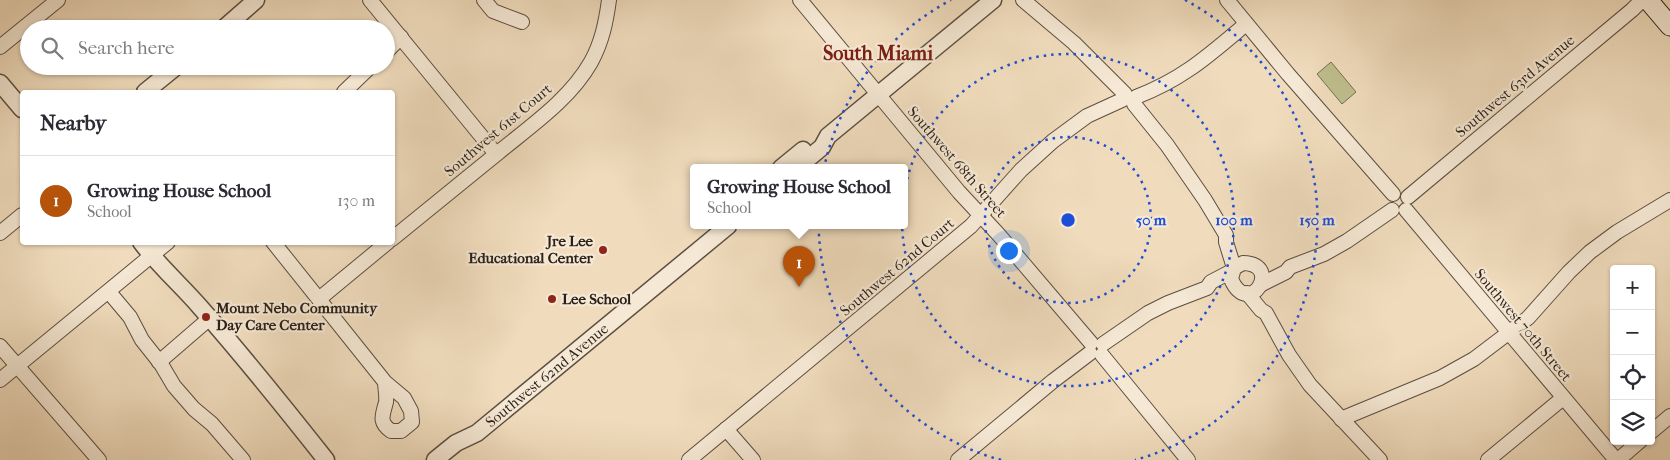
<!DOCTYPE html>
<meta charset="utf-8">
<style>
:root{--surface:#fff;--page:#f2f2f3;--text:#2b2b33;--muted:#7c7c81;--line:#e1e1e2;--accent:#b45309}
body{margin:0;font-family:"IM FELL French Canon",serif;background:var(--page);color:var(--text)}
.controls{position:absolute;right:15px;bottom:15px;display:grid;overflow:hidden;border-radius:5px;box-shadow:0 1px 4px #0004}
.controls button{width:45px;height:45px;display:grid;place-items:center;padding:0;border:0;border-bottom:1px solid var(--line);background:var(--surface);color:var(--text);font:25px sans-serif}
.you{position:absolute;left:1008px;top:250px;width:18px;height:18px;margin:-12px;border:4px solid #fff;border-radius:50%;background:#1a73e8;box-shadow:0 0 0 8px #1a73e833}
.badge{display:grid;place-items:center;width:32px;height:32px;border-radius:50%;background:var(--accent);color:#fff;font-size:16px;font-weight:700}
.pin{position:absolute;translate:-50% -41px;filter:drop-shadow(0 1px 2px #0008)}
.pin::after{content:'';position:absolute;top:26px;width:18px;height:15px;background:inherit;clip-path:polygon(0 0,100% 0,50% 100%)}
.popup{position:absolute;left:690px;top:164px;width:218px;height:65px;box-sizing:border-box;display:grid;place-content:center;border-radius:5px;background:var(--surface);filter:drop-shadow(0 1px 4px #0005);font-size:16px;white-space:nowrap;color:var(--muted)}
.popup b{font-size:19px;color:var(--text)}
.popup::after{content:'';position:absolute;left:50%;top:100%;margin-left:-10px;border:10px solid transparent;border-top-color:var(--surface)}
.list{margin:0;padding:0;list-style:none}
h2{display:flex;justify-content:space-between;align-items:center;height:65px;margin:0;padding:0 20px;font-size:21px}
h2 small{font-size:16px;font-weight:400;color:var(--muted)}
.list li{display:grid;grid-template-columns:32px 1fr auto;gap:15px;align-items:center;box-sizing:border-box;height:90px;padding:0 20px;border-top:1px solid var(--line)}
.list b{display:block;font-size:19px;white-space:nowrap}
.list p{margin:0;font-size:16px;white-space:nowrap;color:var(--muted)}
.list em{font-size:16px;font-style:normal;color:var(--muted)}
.icon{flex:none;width:28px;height:28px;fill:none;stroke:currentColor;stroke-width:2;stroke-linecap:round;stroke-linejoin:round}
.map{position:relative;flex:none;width:1670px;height:460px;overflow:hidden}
.search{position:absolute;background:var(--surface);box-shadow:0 1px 4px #0004;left:20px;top:20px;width:375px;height:55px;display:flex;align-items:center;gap:12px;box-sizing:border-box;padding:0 18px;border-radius:28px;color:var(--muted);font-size:19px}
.panel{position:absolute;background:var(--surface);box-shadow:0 1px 4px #0004;left:20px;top:90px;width:375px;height:155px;border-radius:5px}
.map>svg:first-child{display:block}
.green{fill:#bfbf8d;stroke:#746f53}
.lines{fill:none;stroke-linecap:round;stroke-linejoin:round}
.minor-casing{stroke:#5c4e42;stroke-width:16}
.tertiary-casing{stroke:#5c4e42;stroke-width:19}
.secondary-casing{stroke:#2a1f19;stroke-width:21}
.minor{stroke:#f5e8d4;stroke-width:14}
.tertiary{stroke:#f5e8d4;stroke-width:16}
.secondary{stroke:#f5e8d4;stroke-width:19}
.ring{fill:none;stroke:#1d4ed8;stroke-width:2.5;stroke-dasharray:2.5 5}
.poi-dot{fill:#8f2418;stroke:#f5e8d4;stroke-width:2}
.labels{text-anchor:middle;stroke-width:4.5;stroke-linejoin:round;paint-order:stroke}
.street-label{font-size:15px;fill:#2a1f19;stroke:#f5e8d4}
.poi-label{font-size:15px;font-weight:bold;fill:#2a1f19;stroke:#f5e8d4;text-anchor:start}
.district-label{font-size:20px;font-weight:bold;fill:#7a1f14;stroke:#f5e8d4}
.centre{fill:#1d4ed8;stroke:#f5e8d4;stroke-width:2.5}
.ring-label{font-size:15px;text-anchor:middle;font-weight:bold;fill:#1d4ed8;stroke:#f5e8d4;stroke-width:4.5;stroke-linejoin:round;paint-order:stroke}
</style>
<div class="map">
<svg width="1670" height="460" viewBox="0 0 1670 460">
<rect width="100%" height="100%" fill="#f0dcbd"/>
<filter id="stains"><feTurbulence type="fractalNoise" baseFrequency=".004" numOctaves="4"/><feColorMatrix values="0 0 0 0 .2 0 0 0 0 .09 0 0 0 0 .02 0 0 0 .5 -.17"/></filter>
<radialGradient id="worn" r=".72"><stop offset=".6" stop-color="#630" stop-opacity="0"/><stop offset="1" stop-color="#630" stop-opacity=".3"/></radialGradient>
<polygon class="green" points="1331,62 1356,92 1342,104 1317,74"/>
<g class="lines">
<g class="minor-casing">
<g id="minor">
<polyline points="370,0 496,154"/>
<polyline points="484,0 493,11 522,22"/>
<polyline points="800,0 959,192 999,235 1091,343"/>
<polyline points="1023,0 1074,43 1125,94"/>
<polyline points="1227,0 1288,74 1393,194"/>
<polyline points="0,47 58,0"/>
<polyline points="386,52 401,37"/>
<polyline points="344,92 371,66"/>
<path d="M1136 97C1183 79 1208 56 1246 24"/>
<polyline points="1134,104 1167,145 1205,200 1226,235 1226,242 1234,268"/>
<polyline points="1408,197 1632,10 1642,0"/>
<polyline points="1406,210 1616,460"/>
<polyline points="0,233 22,215"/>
<path d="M392 239C428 210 463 181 499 152 532 125 570 99 591 62 602 42 606 22 609 0"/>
<path d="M273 242 385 382 404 398 411 411 412 422 401 431H391C378 422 383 415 386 402 387 396 385 388 385 382"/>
<path d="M1243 263C1284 264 1249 320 1231 279L1234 268Z"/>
<polyline points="1262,284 1286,272 1290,267 1324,254 1347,241 1392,210"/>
<polyline points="109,292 130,317 142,340 161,364 174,386 194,409 212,424 243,460"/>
<polyline points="1247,293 1261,310 1266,313 1289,355 1310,385 1380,460"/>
<polyline points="319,299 388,242"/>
<polyline points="1103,344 1148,313 1168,303 1207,288 1211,282 1232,271"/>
<polyline points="0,346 99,460"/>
<polyline points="1102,355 1188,460"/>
<polyline points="159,362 210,318"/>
<polyline points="0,380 168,242"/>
<polyline points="1341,419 1440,378 1474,359 1528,318 1569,272 1590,252 1617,232 1670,200"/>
<polyline points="726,429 753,460"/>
<polyline points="1651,432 1670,416"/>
<polyline points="689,460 971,226 1021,170 1053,141 1087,116 1122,100"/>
<polyline points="958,460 1053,381 1090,353"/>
<polyline points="1488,460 1563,398"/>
<polyline points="1618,460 1640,441"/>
</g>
</g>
<g class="tertiary-casing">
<g id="tertiary">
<polyline points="223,29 256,0"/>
<polyline points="0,83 22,109"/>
<polyline points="145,92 177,66"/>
<polyline points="781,168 803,150"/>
<polyline points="797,168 822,147 828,136 993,0"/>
<path d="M141 242C159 266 181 285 200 307 244 357 285 408 326 460"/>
<path id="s1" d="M435 460 456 443 477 433 728 226"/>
</g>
</g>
<g class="secondary-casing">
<polyline id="secondary" points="1648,0 1670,26"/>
</g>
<use href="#minor" class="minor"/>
<use href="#tertiary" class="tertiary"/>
<use href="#secondary" class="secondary"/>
</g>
<g class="ring">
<circle cx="1068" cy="220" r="83"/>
<circle cx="1068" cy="220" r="166"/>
<path d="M1001 460A249 249 0 0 1 951 0M1185 0A249 249 0 0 1 1135 460"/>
</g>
<g class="poi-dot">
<circle cx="603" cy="250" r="5"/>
<circle cx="552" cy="299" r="5"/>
<circle cx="206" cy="317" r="5"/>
</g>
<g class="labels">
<g class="street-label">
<text transform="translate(1515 86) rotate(-40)" y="5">Southwest 63rd Avenue</text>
<text transform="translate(498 130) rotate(-40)" y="5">Southwest 61st Court</text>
<text transform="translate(957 162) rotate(49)" y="5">Southwest 68th Street</text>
<text transform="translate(897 267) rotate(-40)" y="5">Southwest 62nd Court</text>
<text transform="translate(1523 325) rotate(50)" y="5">Southwest 70th Street</text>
<text dy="5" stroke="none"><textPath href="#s1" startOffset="141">Southwest 62nd Avenue</textPath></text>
</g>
<g class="poi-label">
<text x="593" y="246" text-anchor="end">Jre Lee<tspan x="593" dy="17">Educational Center</tspan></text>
<text x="562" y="304">Lee School</text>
<text x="216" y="313">Mount Nebo Community<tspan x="216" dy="17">Day Care Center</tspan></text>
</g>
<g class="district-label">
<text x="878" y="60">South Miami</text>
</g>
</g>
<circle cx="1068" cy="220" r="8" class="centre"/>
<g class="ring-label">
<text x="1151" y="225">50 m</text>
<text x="1234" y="225">100 m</text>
<text x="1317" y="225">150 m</text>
</g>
<rect width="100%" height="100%" filter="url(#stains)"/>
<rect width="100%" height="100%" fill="url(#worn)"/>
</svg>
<div class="controls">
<button>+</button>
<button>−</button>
<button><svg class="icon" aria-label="locate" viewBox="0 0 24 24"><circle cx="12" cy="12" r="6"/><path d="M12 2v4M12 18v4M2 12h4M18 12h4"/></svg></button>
<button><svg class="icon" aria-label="layers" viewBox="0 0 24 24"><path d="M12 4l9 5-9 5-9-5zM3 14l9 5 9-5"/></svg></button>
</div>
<div class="you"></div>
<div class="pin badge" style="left:799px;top:287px">1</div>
<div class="popup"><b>Growing House School</b>School</div>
<div class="search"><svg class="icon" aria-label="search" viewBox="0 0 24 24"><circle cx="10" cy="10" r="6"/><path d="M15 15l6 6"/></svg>Search here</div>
<section class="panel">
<h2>Nearby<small></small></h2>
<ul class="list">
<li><span class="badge">1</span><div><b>Growing House School</b><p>School</p></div><em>130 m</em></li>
</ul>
</section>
</div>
